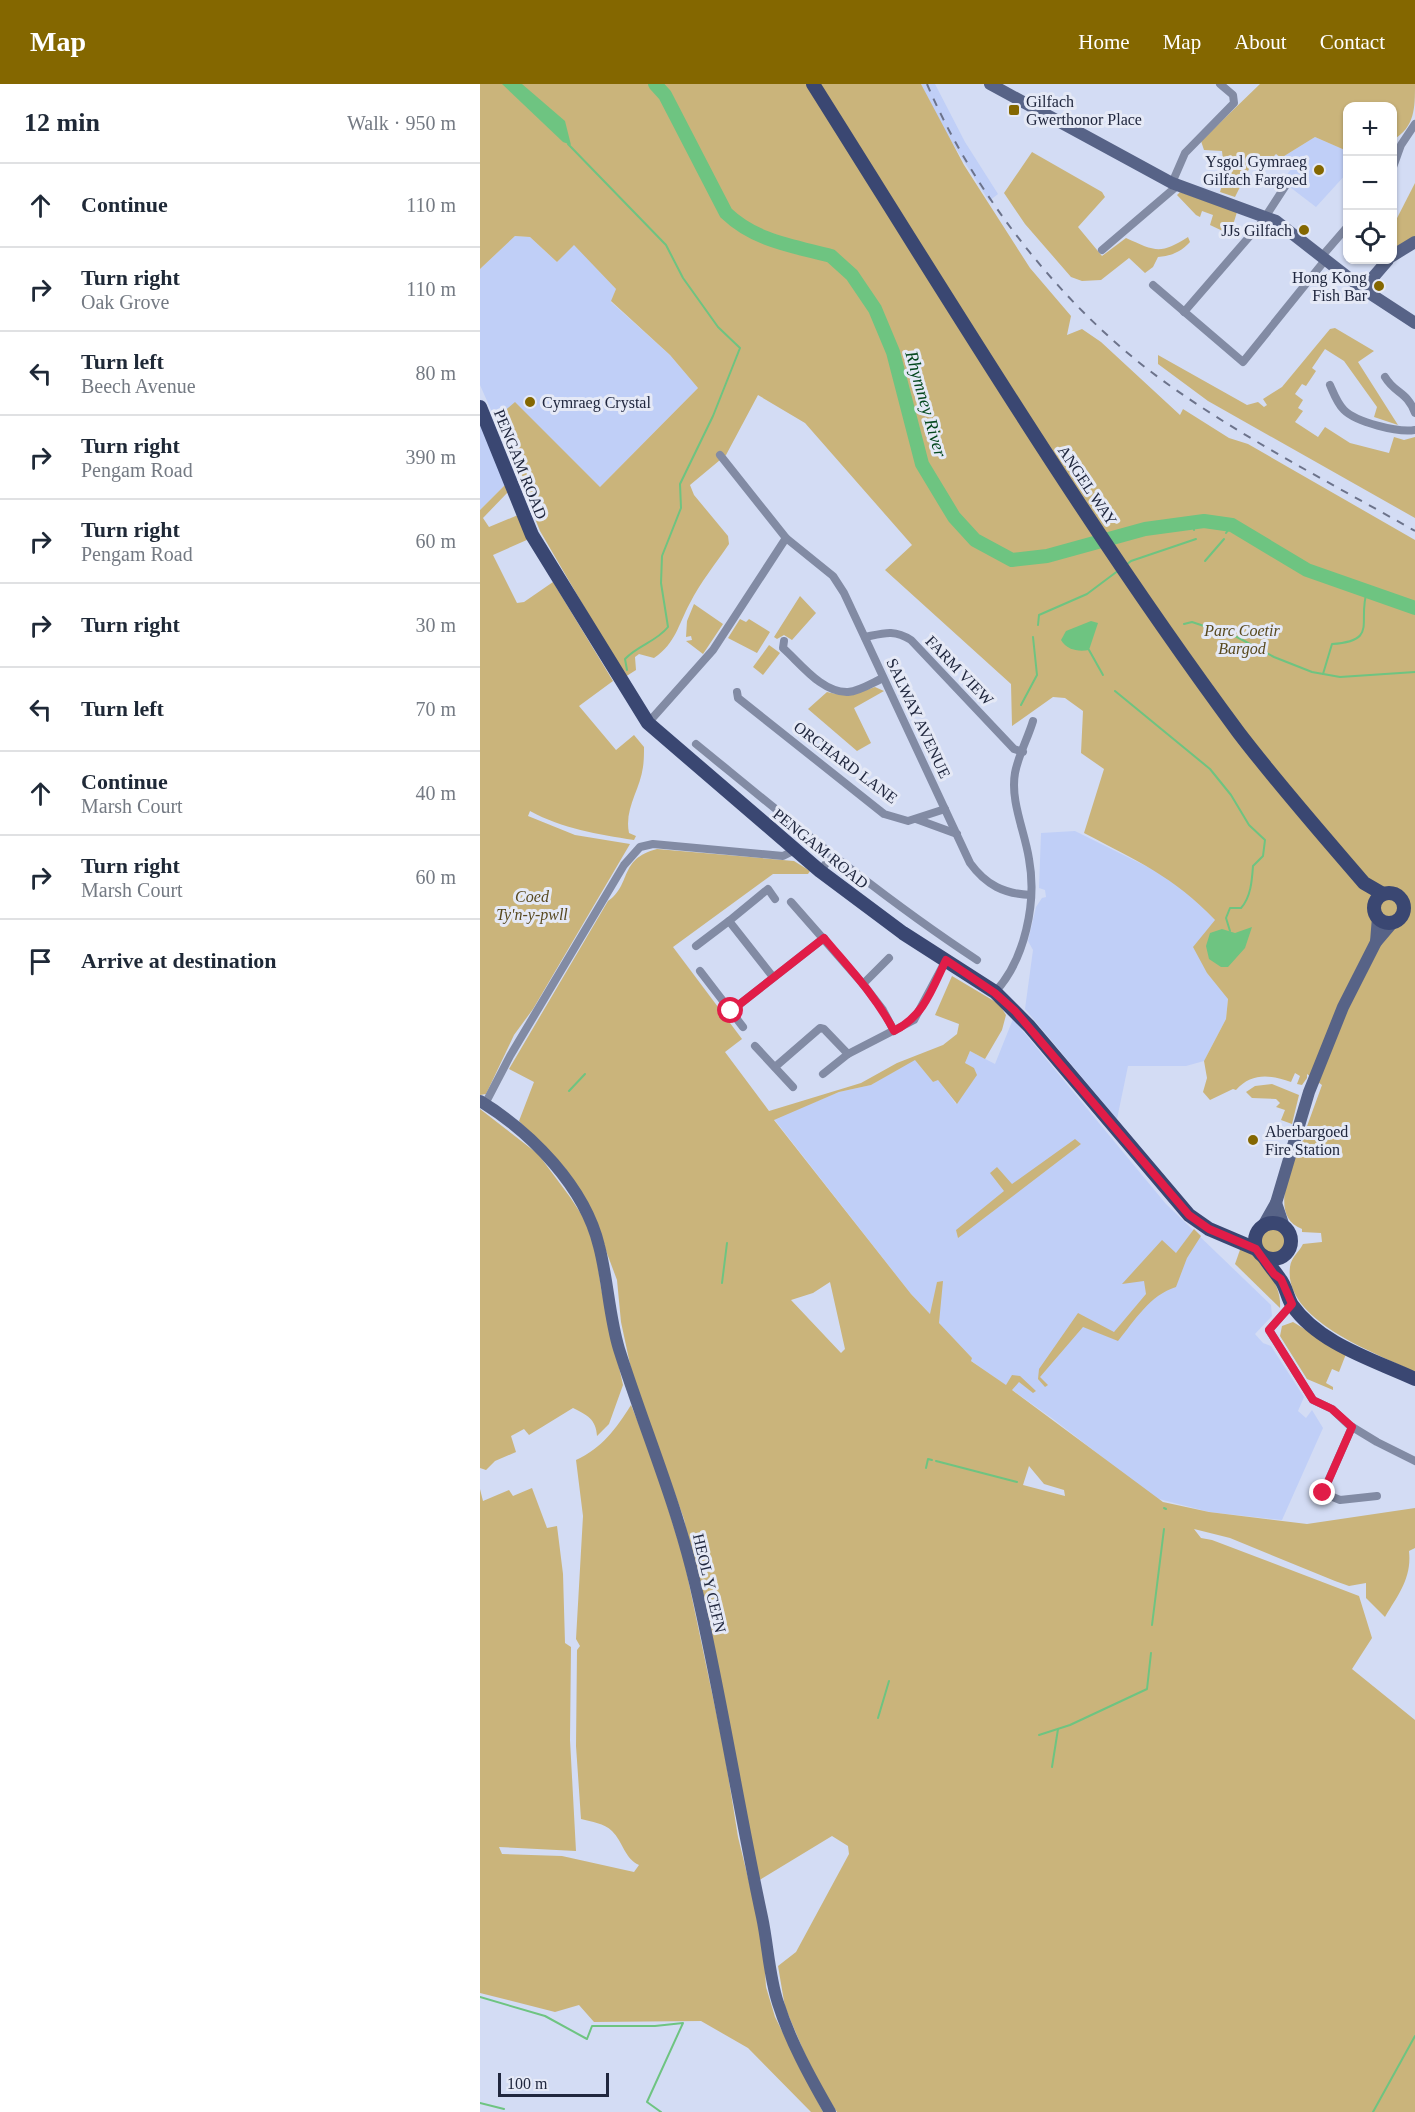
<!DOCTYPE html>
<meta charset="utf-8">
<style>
:root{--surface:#fff;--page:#f2f2f3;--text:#1f2937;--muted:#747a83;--line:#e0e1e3;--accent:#846700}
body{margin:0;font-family:"Times New Roman",serif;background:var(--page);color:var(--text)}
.controls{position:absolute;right:18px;top:18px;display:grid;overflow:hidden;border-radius:12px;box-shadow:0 2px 4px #0004}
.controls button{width:54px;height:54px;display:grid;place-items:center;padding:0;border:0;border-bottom:2px solid var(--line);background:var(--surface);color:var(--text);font:30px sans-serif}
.scale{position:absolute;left:18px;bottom:15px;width:111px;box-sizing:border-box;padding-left:6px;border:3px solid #20273e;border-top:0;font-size:16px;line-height:21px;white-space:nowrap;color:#20273e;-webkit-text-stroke:4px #e5e9f6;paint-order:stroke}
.stop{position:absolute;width:18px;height:18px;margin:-14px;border:4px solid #e11d48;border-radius:50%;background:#fff}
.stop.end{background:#e11d48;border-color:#fff;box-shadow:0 2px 6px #0008}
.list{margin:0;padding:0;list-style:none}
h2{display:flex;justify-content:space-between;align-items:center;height:78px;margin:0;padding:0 24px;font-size:26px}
h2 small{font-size:20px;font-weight:400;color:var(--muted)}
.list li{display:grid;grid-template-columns:39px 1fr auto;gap:18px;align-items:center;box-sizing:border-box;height:84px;padding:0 24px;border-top:2px solid var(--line)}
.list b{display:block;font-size:22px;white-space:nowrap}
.list p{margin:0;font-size:20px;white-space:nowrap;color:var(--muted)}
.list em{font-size:20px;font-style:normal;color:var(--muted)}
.icon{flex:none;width:33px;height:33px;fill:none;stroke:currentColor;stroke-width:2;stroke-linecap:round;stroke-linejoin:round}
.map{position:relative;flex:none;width:935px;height:2028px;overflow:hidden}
header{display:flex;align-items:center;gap:36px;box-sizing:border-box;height:84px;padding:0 30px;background:var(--accent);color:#fff}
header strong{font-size:28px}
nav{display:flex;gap:33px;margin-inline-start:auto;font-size:21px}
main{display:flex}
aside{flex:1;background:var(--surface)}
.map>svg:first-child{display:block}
.built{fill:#c0cff7}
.green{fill:#cab47b;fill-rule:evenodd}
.water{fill:#6ec481}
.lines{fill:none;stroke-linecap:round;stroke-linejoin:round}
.stream{stroke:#6ec481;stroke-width:2}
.river{stroke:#6ec481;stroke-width:14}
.street{stroke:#828ba4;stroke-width:8}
.secondary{stroke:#576387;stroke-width:12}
.primary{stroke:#3a4772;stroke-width:14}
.rail{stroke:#6c738b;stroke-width:2;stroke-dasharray:8 8;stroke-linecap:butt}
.route{stroke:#e11d48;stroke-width:8}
.poi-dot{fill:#846700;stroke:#e5e9f6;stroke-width:2}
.labels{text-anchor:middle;stroke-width:6;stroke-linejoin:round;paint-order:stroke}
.poi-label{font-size:16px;fill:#20273e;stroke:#e5e9f6;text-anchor:start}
.street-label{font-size:16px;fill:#20273e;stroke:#e5e9f6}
.park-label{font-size:16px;font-style:italic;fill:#58491f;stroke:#e5e9f6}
.water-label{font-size:18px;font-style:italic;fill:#06491f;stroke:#e5e9f6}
</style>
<header>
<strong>Map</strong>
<nav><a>Home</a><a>Map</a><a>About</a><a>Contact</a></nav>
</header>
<main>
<aside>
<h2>12 min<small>Walk · 950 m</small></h2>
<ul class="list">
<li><svg class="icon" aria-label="ahead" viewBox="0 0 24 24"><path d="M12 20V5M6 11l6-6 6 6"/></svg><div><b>Continue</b></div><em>110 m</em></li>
<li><svg class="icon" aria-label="right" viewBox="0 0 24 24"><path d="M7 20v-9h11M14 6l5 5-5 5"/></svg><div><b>Turn right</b><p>Oak Grove</p></div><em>110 m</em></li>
<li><svg class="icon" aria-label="left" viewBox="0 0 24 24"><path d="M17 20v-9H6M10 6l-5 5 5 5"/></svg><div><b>Turn left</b><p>Beech Avenue</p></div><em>80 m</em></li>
<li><svg class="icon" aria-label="right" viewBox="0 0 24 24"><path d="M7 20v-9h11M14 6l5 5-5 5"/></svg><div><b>Turn right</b><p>Pengam Road</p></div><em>390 m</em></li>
<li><svg class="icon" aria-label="right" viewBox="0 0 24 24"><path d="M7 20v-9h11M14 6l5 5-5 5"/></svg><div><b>Turn right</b><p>Pengam Road</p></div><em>60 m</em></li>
<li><svg class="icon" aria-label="right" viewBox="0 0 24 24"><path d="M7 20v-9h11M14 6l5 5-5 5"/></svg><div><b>Turn right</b></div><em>30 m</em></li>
<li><svg class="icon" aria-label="left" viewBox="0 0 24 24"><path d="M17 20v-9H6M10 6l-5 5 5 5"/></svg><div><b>Turn left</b></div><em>70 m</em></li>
<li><svg class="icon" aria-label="ahead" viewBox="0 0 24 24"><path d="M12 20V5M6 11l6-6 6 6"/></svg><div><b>Continue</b><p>Marsh Court</p></div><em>40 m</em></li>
<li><svg class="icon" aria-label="right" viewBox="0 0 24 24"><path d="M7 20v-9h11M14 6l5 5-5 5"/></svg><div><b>Turn right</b><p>Marsh Court</p></div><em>60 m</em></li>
<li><svg class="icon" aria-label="arrive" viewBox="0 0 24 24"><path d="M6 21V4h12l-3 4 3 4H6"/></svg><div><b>Arrive at destination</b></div></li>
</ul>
</aside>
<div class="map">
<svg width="935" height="2028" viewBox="0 0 935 2028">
<rect width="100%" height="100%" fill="#d3dcf4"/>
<g class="built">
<polygon points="441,0 455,0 485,58 518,110 509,117 463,44"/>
<polygon points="835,53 867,67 867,89 836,123 802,97 812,84 801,74"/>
<polygon points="35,152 50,153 77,178 94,160 136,205 131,218 190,271 218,304 120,403 35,319 15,335 0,301 0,185"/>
<polygon points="0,337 25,401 0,426"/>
<polygon points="595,747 684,791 714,814 735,836 727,889 748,914 746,935 724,977 706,982 648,982 637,1035 545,925 553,866 548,857 556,823 562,814 566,813 565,806 559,804 561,749"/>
<polygon points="533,935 686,1120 791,1221 792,1232 775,1250 783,1259 791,1262 824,1313 818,1327 826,1334 832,1326 843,1344 802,1436 729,1428 675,1414 573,1335 490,1276 492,1274 431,1210 294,1035 359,1008 391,1001 435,975 453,998 458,995 476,1020 485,979 490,967 515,980"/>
</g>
<g class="green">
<path d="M0 0H441L484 81 550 184 591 232 587 251 602 245 621 258 700 331 703 325 749 354 768 360 935 456V1288C897 1269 803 1237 810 1183 811 1173 820 1167 823 1160L842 1158 841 1149 822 1148V1145C788 1132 812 1085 819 1060L826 1054V1045L842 1001 827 990V994L822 1001 817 1000 820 992 815 989 811 998C791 991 772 988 756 1006L753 1005 730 1016 723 1008 727 994 724 977 746 935 748 915 727 889 713 863 735 836C693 792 657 777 604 749L624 685 601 669 603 627 585 614 573 613 532 642 531 600 405 486 432 461 325 339 278 311 246 371 210 401 214 411 248 452 249 460C236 479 220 499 210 519 198 541 196 559 174 574L159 570 155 573 156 586 145 593 60 447 15 335 35 318 120 403 218 304 190 271 131 217 136 205 94 161 77 178 50 153 35 152 0 185Z"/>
<path d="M780 0H935C935 24 935 43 913 56L912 22H868L867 67 835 53 801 74 796 70 780 86 771 81 755 113 740 108 749 77 743 76 742 67 724 66 721 57Z"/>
<path d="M552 68 622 108 625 113 598 143 622 172 646 154C675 167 680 171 708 153L710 158C701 168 691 172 678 173L673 183 665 189 649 174 621 196 602 197 591 193 545 140 524 109Z"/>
<polygon points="935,99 935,155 913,165 913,142"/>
<polygon points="700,108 757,128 753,141 747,149 730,141 733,131 722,127 720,133 716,131 697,111"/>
<polygon points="855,244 894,267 878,278 918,341 894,333 897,323 864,277 845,265 832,284 836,287 826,302 822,300 815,310 823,316 818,324 823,327 815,338 838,353 845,343 870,359 909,369 914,353 924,356 935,353 935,434 728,317 678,280 678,271 767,321 778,318 784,323 787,321 783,315 802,303 850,245"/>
<path d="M25 401 28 408 3 434 9 443 38 431 49 455 13 471 37 519 44 518 73 498 133 597 99 622 136 666 154 651 164 663C164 670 164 676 163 683 160 706 144 725 149 749L156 752 154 756C117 750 83 745 50 727L48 732 95 751 150 760 53 925 34 951 6 1010 0 1011V426Z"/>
<polygon points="320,512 336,529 312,556 304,551 297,555 294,553"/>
<polygon points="214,520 243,540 223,570 206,557 212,556 211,552 206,553 207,537"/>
<polygon points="260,535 266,538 269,535 290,548 277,569 248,554"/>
<polygon points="289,561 300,569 283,591 273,583"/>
<path d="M395 603 404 607 374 624 391 659 377 667 328 625 347 608C365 613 378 609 395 603Z"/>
<path d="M177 765 314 777 330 787 328 790H293L193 863 262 955 245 968 289 1027 381 999 417 979 463 961 477 950 479 940 455 931 472 892 519 920 526 931 522 946 505 975 490 967 485 979 494 984 497 991 477 1020 458 996 453 998 435 976 391 1001 359 1008 294 1036 431 1210 450 1230 457 1198 463 1197 459 1239 492 1274 491 1277 526 1301 532 1291 540 1292 556 1307 553 1309 539 1298 532 1306 683 1418 729 1428 827 1440 935 1424V1464L929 1467C932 1494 918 1511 905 1533L886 1514V1499L869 1502 855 1497 750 1454 714 1445 721 1454 732 1456 879 1512 892 1554 872 1585 935 1636V2028H357L335 1994 305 1923 298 1882 316 1868 369 1770 368 1762 352 1752 278 1797 204 1435 153 1294 141 1238 137 1196 110 1124 85 1084 39 1037 54 998 29 985 128 817C152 801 138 775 177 765ZM350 1198 365 1265 361 1269 311 1216 333 1209ZM549 1382 564 1400 584 1406 585 1412 543 1401Z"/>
<polygon points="792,1000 819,1011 812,1040 801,1036 805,1026 796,1023 800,1019 796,1015 772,1014 766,1008 775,1002"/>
<path d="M0 1025 58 1070 90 1113 105 1136 115 1160 121 1204 143 1301 129 1340 117 1352C116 1335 107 1331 93 1324L49 1351 44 1345 31 1352 36 1368 15 1377 6 1386 0 1384Z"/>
<polygon points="595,1055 601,1060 478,1154 476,1146 524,1107 510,1089 517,1083 532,1100"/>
<circle cx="793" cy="1157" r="13"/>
<path d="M714 1145 721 1152 707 1174 696 1203C670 1211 655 1236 638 1257L603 1243 560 1293 568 1301 565 1303 558 1295 559 1285 598 1229 634 1248 666 1210 664 1197 642 1200 682 1156 696 1169Z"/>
<path d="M761 1163C781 1175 802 1199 800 1224L755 1180Z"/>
<polygon points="813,1238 866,1270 859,1288 852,1285 846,1299 853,1303 853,1306 827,1295 800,1252 802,1242"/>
<path d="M151 1321 172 1372 204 1476 244 1666 258 1753 283 1855 286 1903 295 1933 343 2028H331L268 1964 221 1937 114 1938 99 1921 75 1928 0 1909V1405L3 1417 29 1406 33 1412 52 1404 67 1444 77 1442 83 1490 85 1559 91 1563 90 1656 96 1767 19 1763 22 1770 82 1772 154 1788 159 1781C145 1775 143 1758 132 1747 124 1739 112 1738 101 1735L96 1662 97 1566 100 1562 96 1555 103 1432 96 1376C122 1364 136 1345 151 1321Z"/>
</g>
<g class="water">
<polygon points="22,0 42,0 85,37 91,61 83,58"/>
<path d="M611 537 618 539 609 566C598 568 587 566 581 556L586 547Z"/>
<polygon points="772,843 765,864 748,883 741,883 729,875 726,862 730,849 742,845 755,849"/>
</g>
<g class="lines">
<g class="stream">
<path d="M88 60 186 161 203 194 238 243 260 264 233 332 200 400 201 424 182 472 181 499 188 543C176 558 158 561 145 575L147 586"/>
<polyline points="713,438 714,446"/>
<polyline points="746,449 752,441"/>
<polyline points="725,477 744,455"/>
<polyline points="646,481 651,477 716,455"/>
<polyline points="704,540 712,538 757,553 794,573 832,588 860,593 935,588"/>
<polyline points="558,541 559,531 607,510 639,486"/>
<polyline points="609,566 623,591"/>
<path d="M843 590 852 560C899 557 877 538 887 507"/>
<path d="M635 607 730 685 751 711 769 741 785 756 783 772 773 782C772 796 771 813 761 824H750L746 834 750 847"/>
<polyline points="541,621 557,591 553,553"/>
<polyline points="89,1007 105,990"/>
<polyline points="242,1199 247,1159"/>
<polyline points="456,1377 537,1398"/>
<polyline points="446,1384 448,1375 452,1376"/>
<polyline points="684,1424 686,1425"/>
<polyline points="672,1541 684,1445"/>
<polyline points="398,1634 409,1597"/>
<polyline points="559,1651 590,1641 667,1605 671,1569"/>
<polyline points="572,1683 578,1645"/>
<polyline points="0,1913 65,1932 107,1955 112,1942 175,1942 203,1939 167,2018 181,2028"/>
<polyline points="0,2019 24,2025"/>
<polyline points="893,2028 935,1952"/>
</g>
<path class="river" d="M175 0 185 11 246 129C275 157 313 162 351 172L372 191 395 225 413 268 442 380 474 433 495 456 532 476 567 472 665 445 724 437 752 441 827 486 935 524"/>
<g class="street">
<polyline points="912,86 921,61 935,40"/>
<polyline points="692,99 705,69 754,19 753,11 740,0"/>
<polyline points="622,166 697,102"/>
<polyline points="842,172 868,142"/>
<polyline points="673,201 763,278 846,175"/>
<polyline points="704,228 782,138 806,101"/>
<path d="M905 293C915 310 927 307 935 329"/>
<path d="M850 301C854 310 857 319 864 326 876 338 918 349 935 346"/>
<path d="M306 454 353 492 364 509 490 779C506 801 524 810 551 811"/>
<path d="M385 553C404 549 414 545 431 556L534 665 543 668"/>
<path d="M304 557 303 564C321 580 342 609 368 608 380 607 392 599 403 594"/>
<polyline points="257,608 258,614 404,730 428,737 465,725"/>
<polyline points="168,639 233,566 306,454 240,371"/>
<path d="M216 660C308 735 398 811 497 876"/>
<polyline points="436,735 477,750"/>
<polyline points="340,787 352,772"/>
<polyline points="311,818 383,900 409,874"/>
<polyline points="249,837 288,805 295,815"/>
<polyline points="216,862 249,837 293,893"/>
<polyline points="220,887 263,943"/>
<polyline points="383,900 403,926 414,947"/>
<path d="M515 908C545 876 557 818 549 775 545 748 530 717 535 689 538 672 548 654 553 637"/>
<polyline points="251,927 344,854"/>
<polyline points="275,962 313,1003"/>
<polyline points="295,983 340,944 344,945 368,970 434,936 466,876"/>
<polyline points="343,990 368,970"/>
<polyline points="5,1020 30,972 144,781 160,763 173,760 303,772 315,766"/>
<polyline points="812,1220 789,1246 833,1316 852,1325 869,1341 897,1358 935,1377"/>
<polyline points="843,1409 860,1416 897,1412"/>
<polyline points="841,1413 872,1343"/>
</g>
<g class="secondary">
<polyline points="510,0 692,99 796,137 883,205 935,239"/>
<polyline points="912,172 935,158"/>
<polyline points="883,205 908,176"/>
<polyline points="896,858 898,833"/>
<path d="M0 1017C51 1048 105 1103 119 1162 128 1196 129 1232 139 1265 164 1344 196 1418 215 1499 241 1610 258 1722 282 1833 288 1861 289 1892 298 1919 310 1957 330 1993 350 2028"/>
<polyline points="796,1119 804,1143"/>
<polyline points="783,1142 796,1119 829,1008 863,923 896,858 913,838"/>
</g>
<g class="primary">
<path d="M333 0C471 219 605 441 759 649 798 700 842 750 884 799L903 810"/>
<polyline points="0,323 52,451 168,639 340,787 423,849 515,908 549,942 709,1131 729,1145 776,1165"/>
<circle cx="909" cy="824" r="15"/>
<circle cx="793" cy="1157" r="18"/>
<path d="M784 1173C789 1181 795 1188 800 1195 806 1202 807 1213 812 1221 839 1260 894 1276 935 1295"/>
</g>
<path class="rail" d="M447 0C495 113 588 230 689 301 766 356 853 400 935 447"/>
</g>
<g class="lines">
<path class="route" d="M251 927 344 854C369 884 396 912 414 947 444 932 452 905 466 876L515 909 535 927 709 1131 729 1145 776 1165 794 1190 801 1195 812 1220 789 1246 833 1316 852 1325 872 1343 843 1409"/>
</g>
<g class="poi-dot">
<rect x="528" y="20" width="12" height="12" rx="3"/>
<circle cx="839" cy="86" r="6"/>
<circle cx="824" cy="146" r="6"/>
<circle cx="899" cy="202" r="6"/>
<circle cx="50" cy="318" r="6"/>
<circle cx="773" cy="1056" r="6"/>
</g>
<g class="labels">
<g class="poi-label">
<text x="546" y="23">Gilfach<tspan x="546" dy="18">Gwerthonor Place</tspan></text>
<text x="827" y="83" text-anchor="end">Ysgol Gymraeg<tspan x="827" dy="18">Gilfach Fargoed</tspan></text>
<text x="812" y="152" text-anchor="end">JJs Gilfach</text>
<text x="887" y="199" text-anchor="end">Hong Kong<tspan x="887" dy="18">Fish Bar</tspan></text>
<text x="62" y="324">Cymraeg Crystal</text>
<text x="785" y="1053">Aberbargoed<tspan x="785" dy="18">Fire Station</tspan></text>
</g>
<g class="street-label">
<text transform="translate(41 380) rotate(68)" y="6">PENGAM ROAD</text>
<text transform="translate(608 401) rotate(56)" y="6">ANGEL WAY</text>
<text transform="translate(480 586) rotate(46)" y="6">FARM VIEW</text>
<text transform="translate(439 634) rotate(65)" y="6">SALWAY AVENUE</text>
<text transform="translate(366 678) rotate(37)" y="6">ORCHARD LANE</text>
<text transform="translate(341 764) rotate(39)" y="6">PENGAM ROAD</text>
<text transform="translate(230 1499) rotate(77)" y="6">HEOL Y CEFN</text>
</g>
<g class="park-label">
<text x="762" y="552">Parc Coetir<tspan x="762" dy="18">Bargod</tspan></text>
<text x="52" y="818">Coed<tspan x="52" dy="18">Ty'n-y-pwll</tspan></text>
</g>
<g class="water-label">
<text transform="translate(446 320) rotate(74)" y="6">Rhymney River</text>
</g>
</g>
</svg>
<div class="controls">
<button>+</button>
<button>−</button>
<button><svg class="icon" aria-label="locate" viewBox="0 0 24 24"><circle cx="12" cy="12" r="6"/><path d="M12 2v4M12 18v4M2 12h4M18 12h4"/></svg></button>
</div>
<div class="scale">100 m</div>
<div class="stop" style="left:251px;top:927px"></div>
<div class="stop end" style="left:843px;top:1409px"></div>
</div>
</main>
